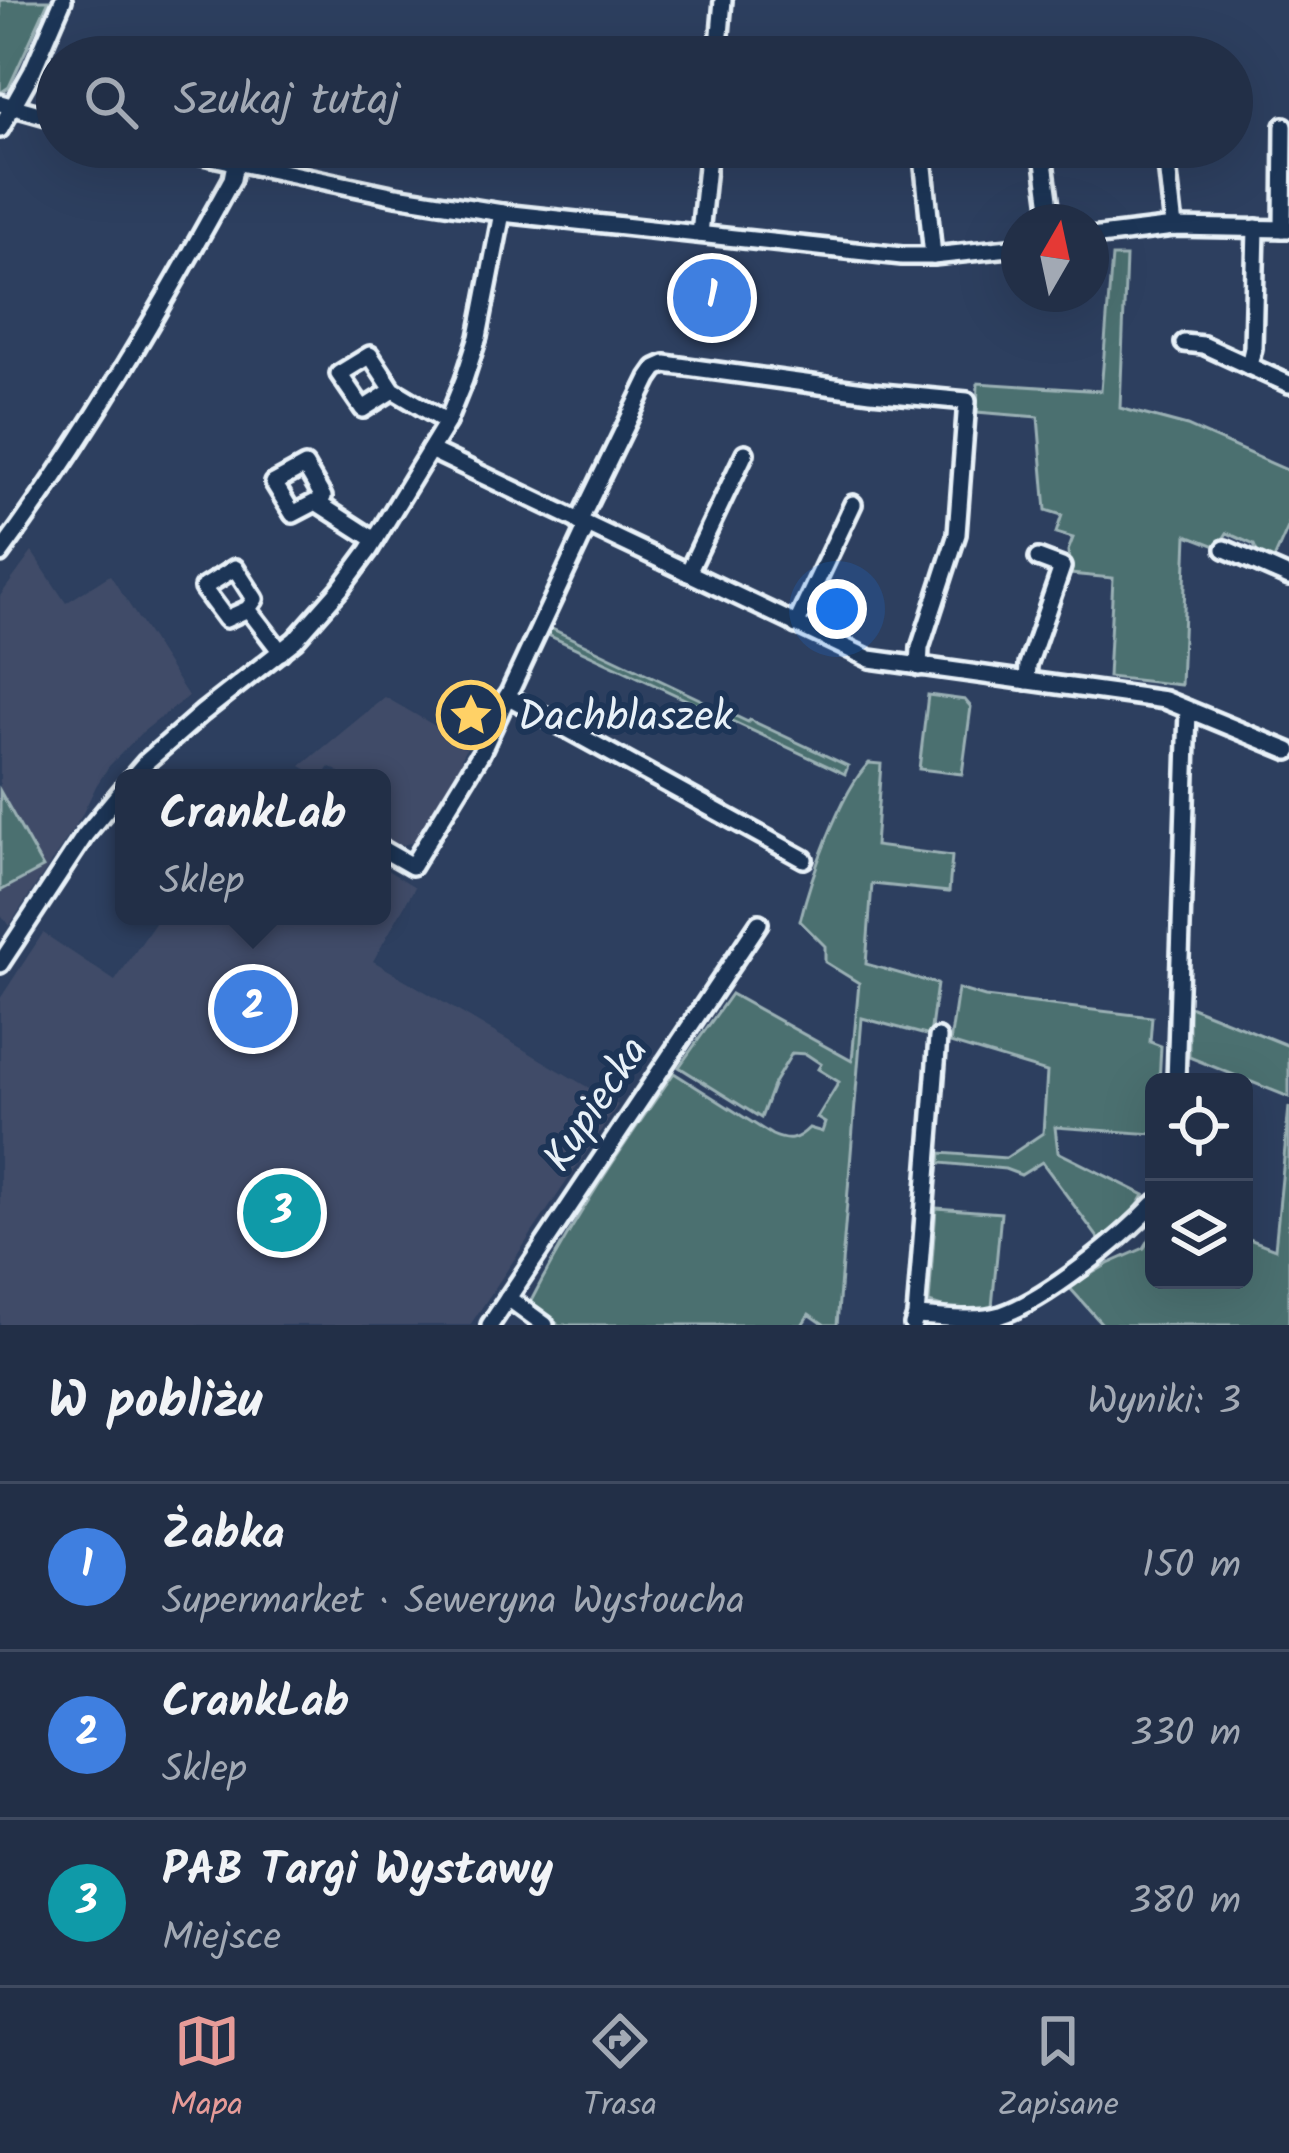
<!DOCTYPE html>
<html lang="pl">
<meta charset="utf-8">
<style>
:root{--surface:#222f47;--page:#2e3b52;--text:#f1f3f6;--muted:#a2a9b4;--line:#3f4a60;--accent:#e69b98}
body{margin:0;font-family:Kalam,sans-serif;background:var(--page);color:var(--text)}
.controls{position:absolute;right:36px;bottom:36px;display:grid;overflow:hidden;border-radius:18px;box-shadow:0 12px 48px #0002}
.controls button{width:108px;height:108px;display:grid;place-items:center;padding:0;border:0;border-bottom:3px solid var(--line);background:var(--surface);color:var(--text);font:60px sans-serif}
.compass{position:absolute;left:1001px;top:204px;width:108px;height:108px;border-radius:50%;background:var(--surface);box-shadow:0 12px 48px #0002;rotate:9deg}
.you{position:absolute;left:837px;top:609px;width:42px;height:42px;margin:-30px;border:9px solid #fff;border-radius:50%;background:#1a73e8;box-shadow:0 0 0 18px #1a73e833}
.badge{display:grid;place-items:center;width:78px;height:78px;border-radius:50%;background:var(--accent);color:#fff;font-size:39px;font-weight:700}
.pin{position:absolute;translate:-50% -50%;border:6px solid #fff;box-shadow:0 3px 12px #0006}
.popup{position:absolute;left:115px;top:769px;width:276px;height:156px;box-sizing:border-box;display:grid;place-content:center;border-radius:18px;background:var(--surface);filter:drop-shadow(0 3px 9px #0005);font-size:39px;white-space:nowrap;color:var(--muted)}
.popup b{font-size:45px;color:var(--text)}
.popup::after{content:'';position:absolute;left:50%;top:100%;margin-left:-24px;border:24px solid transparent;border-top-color:var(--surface)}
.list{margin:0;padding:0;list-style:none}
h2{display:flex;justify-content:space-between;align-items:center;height:156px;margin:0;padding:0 48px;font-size:51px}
h2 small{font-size:39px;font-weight:400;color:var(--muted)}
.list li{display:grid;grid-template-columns:78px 1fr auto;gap:36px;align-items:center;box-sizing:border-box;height:168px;padding:0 48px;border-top:3px solid var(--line)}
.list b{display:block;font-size:45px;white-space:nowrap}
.list p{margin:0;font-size:39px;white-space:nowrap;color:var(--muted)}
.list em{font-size:39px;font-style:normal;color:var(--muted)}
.icon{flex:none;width:66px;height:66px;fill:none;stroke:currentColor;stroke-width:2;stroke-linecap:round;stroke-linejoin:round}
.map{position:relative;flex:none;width:1289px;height:1325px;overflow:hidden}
.search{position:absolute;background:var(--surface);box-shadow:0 12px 48px #0002;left:36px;right:36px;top:36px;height:132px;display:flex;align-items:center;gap:30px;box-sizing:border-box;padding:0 42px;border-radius:66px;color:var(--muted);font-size:45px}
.sheet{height:660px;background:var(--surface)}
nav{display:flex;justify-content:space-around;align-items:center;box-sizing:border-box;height:168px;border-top:3px solid var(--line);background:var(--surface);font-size:33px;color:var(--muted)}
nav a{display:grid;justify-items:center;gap:6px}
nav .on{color:var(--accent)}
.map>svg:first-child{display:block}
.built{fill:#404c68}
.green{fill:#4c6f70;stroke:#9ab0b4;stroke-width:3}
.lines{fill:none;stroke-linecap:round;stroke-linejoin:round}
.minor-casing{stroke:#e8f1f8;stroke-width:24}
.minor{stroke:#1d3557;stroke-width:15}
.labels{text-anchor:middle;stroke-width:12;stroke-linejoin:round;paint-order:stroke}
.poi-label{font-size:42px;fill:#e8f1f8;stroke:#1d3557;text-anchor:start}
.street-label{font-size:42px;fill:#e8f1f8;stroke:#1d3557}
</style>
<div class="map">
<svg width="1289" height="1325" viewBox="0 0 1289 1325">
<rect width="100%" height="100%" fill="#2d3f5f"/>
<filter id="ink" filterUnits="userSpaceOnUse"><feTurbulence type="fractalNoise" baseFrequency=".00833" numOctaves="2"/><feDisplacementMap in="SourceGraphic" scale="24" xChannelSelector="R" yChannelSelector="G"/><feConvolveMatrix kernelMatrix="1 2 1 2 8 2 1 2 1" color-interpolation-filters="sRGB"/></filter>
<g filter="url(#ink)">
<g class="built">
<polygon points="32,552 66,603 110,575 188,696 140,734 109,766 96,786 81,817 9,926 0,913 0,596"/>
<polygon points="385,697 468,745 462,757 463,767 420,840 396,847 382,839 382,810 387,800 382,796 382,778 350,778 330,767 322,778 301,766"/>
<polygon points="382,867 415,887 373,961 618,1105 470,1325 0,1325 0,999 43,933 115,981 160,916 382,916"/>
</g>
<g class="green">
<polygon points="0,0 49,0 9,87 0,93"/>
<polygon points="1112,257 1126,257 1120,408 1187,426 1289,471 1289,525 1273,561 1258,554 1254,545 1227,533 1218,547 1187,535 1181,685 1108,677 1113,578 1070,574 1068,551 1073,538 1056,533 1062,515 1046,510 1038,417 977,412 978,383 1101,391"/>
<polygon points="548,627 748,722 750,720 848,766 845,774 548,635"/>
<polygon points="928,695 965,700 971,707 962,774 919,769"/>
<path d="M869 763 881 764 875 846 952 856 949 892 872 884 866 964 937 984 930 1036 862 1018 837 1325H825L809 1314 802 1325H559L536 1308 531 1301C572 1221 622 1147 674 1073L772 1135C788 1142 796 1141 809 1128L822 1132 825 1123 817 1118 839 1082 818 1069 821 1064 806 1054 792 1053 774 1083 761 1118 679 1067 731 994 852 1061 859 983 825 962V946L800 921C810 880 840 792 869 763Z"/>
<polygon points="0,791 43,868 0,891"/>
<path d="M958 989 985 997 1152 1017 1150 1042 1161 1046 1159 1082H1154V1134L1055 1127 1058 1152 1144 1195C1134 1215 1118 1229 1101 1242L1042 1162 1021 1175 1005 1169 940 1163 941 1153 1006 1158 1043 1133 1047 1072 950 1043Z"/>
<polygon points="1189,1006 1289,1046 1289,1097 1189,1057"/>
<polygon points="1289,1107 1289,1325 1103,1325 1069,1287 1108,1264 1144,1248 1154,1232 1154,1280 1244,1280 1244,1237 1275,1249"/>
<path d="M936 1208 1001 1213 992 1307C972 1314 949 1310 929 1303Z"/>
</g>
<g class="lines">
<g class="minor-casing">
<g id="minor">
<polyline points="718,57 723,0"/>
<polyline points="0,103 57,119"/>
<polyline points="0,129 32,72 63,0"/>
<polyline points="165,147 396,196 502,213 902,256 933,256 1019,247"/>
<polyline points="922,147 933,256"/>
<polyline points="1042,147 1052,222"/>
<polyline points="1165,147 1174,227"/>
<polyline points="1256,228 1253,348 1249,366 1289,384"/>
<polyline points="1283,229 1284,126"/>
<polyline points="700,234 709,147"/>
<polyline points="1091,237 1174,227 1289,229"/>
<polyline points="1184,343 1203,345 1249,366"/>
<polyline points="393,390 363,409 339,374 370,355 393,390 447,422"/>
<polyline points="430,450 870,659 1165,700 1289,751"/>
<polyline points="316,502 293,514 274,483 305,466 323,497 316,502 375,540"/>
<polyline points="579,522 649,378 656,368 665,364 871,392 967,401 957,534 920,648 919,667"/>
<polyline points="1225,549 1289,577"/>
<path d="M0 554C88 435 161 308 232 179L235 164"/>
<polyline points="688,573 745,453"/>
<polyline points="248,609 226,619 203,588 235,568 255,599 248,609 281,652"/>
<polyline points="796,625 853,504"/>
<polyline points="1027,681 1028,665 1062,567 1038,558"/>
<polyline points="507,696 804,859"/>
<polyline points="132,778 146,762 202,713 295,640 340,589 369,550 447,422 464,380 478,337 502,213"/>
<polyline points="382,849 412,866 481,753 587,526"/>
<polyline points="0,964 85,835 124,788"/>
<polyline points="1176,1082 1188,710"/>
<polyline points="508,1298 545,1325"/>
<path d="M916 1316C942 1317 975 1323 1001 1315 1046 1300 1121 1239 1154 1204"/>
<polyline points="490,1325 759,923"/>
<polyline points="913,1325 916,1316 938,1038"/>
</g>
</g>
<use href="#minor" class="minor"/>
</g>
</g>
<defs>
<g id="sight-ring" transform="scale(3.45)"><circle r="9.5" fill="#1d3557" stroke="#ffd166" stroke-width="1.5"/><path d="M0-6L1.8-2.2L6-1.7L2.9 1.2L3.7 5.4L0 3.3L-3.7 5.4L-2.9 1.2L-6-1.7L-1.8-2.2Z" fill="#ffd166"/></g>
</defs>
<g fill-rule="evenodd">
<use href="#sight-ring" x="471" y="715"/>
</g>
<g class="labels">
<g class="poi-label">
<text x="518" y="730">Dachblaszek</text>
</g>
<g class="street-label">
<text transform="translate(594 1103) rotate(-56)" y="15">Kupiecka</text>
</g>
</g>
</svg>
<div class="controls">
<button><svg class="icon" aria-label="locate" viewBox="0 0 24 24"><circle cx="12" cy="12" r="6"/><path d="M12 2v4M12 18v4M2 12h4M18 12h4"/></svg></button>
<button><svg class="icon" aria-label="layers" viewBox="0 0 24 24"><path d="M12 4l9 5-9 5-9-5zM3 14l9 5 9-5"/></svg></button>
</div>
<svg class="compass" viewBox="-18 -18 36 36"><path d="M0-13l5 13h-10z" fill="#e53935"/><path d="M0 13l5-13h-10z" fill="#a2a9b4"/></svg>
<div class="you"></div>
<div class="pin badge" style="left:712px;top:298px;background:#3f7fe0">1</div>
<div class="pin badge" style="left:253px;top:1009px;background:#3f7fe0">2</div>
<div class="popup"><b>CrankLab</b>Sklep</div>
<div class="pin badge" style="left:282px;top:1213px;background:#0f9aa8">3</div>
<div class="search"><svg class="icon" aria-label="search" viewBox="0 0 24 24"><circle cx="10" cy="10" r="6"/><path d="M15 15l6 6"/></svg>Szukaj tutaj</div>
</div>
<section class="sheet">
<h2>W pobliżu<small>Wyniki: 3</small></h2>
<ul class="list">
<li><span class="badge" style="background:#3f7fe0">1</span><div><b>Żabka</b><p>Supermarket · Seweryna Wysłoucha</p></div><em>150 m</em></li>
<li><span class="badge" style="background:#3f7fe0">2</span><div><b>CrankLab</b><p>Sklep</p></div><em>330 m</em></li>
<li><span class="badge" style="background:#0f9aa8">3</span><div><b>PAB Targi Wystawy</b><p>Miejsce</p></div><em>380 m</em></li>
</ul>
</section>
<nav>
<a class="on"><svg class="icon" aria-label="map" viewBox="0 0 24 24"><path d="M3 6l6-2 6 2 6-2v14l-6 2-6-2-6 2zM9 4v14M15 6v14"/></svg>Mapa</a>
<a><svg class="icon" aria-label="directions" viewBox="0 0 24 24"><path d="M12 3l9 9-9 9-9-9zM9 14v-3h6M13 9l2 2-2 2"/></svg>Trasa</a>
<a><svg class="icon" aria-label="saved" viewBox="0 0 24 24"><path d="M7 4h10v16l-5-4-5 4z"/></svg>Zapisane</a>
</nav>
